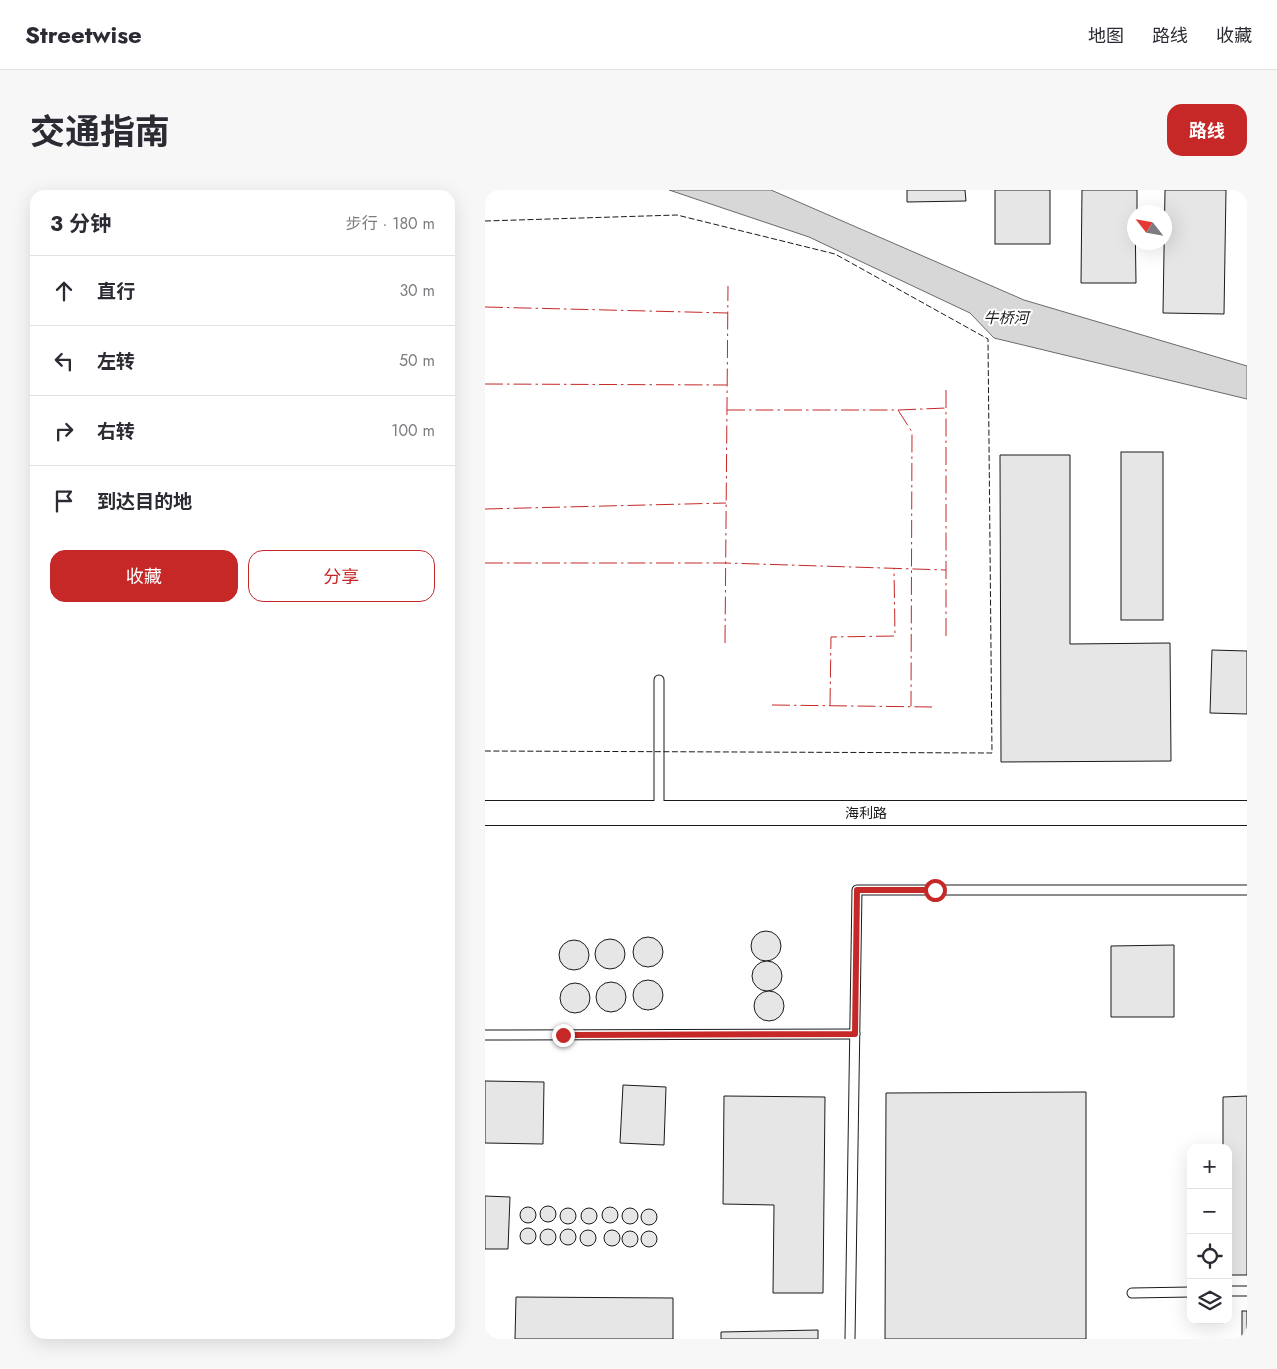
<!DOCTYPE html>
<html lang="zh">
<meta charset="utf-8">
<style>
:root{--surface:#fff;--page:#f7f7f7;--text:#2b2b33;--muted:#7c7c81;--line:#e1e1e2;--accent:#c62828}
body{margin:0;font-family:Jost,"Noto Sans SC",sans-serif;background:var(--page);color:var(--text)}
.controls{position:absolute;right:15px;bottom:15px;display:grid;overflow:hidden;border-radius:10px;box-shadow:0 5px 20px #0002}
.controls button{width:45px;height:45px;display:grid;place-items:center;padding:0;border:0;border-bottom:1px solid var(--line);background:var(--surface);color:var(--text);font:25px sans-serif}
.compass{position:absolute;left:642px;top:15px;width:45px;height:45px;border-radius:50%;background:var(--surface);box-shadow:0 5px 20px #0002;rotate:301deg}
.stop{position:absolute;width:15px;height:15px;margin:-11px;border:4px solid #c62828;border-radius:50%;background:#fff}
.stop.end{background:#c62828;border-color:#fff;box-shadow:0 1px 5px #0008}
.list{margin:0;padding:0;list-style:none}
h2{display:flex;justify-content:space-between;align-items:center;height:65px;margin:0;padding:0 20px;font-size:21px}
h2 small{font-size:16px;font-weight:400;color:var(--muted)}
.list li{display:grid;grid-template-columns:32px 1fr auto;gap:15px;align-items:center;box-sizing:border-box;height:70px;padding:0 20px;border-top:1px solid var(--line)}
.list b{display:block;font-size:19px;white-space:nowrap}
.list em{font-size:16px;font-style:normal;color:var(--muted)}
.actions{display:flex;gap:10px;padding:15px 20px}
.actions a{flex:1;padding:11px 0;border:1px solid var(--accent);border-radius:15px;text-align:center;font-size:18px;color:var(--accent)}
.actions .main{background:var(--accent);color:#fff}
.icon{flex:none;width:28px;height:28px;fill:none;stroke:currentColor;stroke-width:2;stroke-linecap:round;stroke-linejoin:round}
.map{position:relative;flex:none;width:762px;height:1149px;overflow:hidden;border-radius:15px}
header{display:flex;align-items:center;gap:30px;box-sizing:border-box;height:70px;padding:0 25px;background:var(--surface);border-bottom:1px solid var(--line)}
header strong{font-size:24px}
nav{display:flex;gap:28px;margin-inline-start:auto;font-size:18px}
.intro{display:flex;align-items:center;justify-content:space-between;box-sizing:border-box;height:120px;padding:0 30px}
h1{margin:0;font-size:35px}
.button{padding:12px 22px;border-radius:15px;background:var(--accent);color:#fff;font-size:18px;font-weight:700}
main{display:flex;gap:30px;padding:0 30px}
aside{flex:1;background:var(--surface);border-radius:15px;box-shadow:0 5px 20px #0002}
.map>svg:first-child{display:block}
.water{fill:#d7d7d7;stroke:#6a6a6a}
.building{fill:#e6e6e6;stroke:#1a1a1a}
.lines{fill:none;stroke-linecap:round;stroke-linejoin:round}
.lane-casing{stroke:#1a1a1a;stroke-width:11}
.secondary-casing{stroke:#1a1a1a;stroke-width:26}
.lane{stroke:#fff;stroke-width:9}
.secondary{stroke:#fff;stroke-width:24}
.fence{stroke:#1a1a1a;stroke-width:1;stroke-dasharray:6 2.5;stroke-linecap:butt}
.power{stroke:#c62828;stroke-width:1;stroke-dasharray:18 4 2.5 4;stroke-linecap:butt}
.route{stroke:#c62828;stroke-width:6}
.labels{text-anchor:middle;stroke-width:4;stroke-linejoin:round;paint-order:stroke}
.street-label{font-size:14px;fill:#1a1a1a;stroke:#fff}
.water-label{font-size:15px;font-style:italic;fill:#1a1a1a;stroke:#fff}
</style>
<header>
<strong>Streetwise</strong>
<nav><a>地图</a><a>路线</a><a>收藏</a></nav>
</header>
<div class="intro"><h1>交通指南</h1><a class="button">路线</a></div>
<main>
<aside>
<h2>3 分钟<small>步行 · 180 m</small></h2>
<ul class="list">
<li><svg class="icon" aria-label="ahead" viewBox="0 0 24 24"><path d="M12 20V5M6 11l6-6 6 6"/></svg><div><b>直行</b></div><em>30 m</em></li>
<li><svg class="icon" aria-label="left" viewBox="0 0 24 24"><path d="M17 20v-9H6M10 6l-5 5 5 5"/></svg><div><b>左转</b></div><em>50 m</em></li>
<li><svg class="icon" aria-label="right" viewBox="0 0 24 24"><path d="M7 20v-9h11M14 6l5 5-5 5"/></svg><div><b>右转</b></div><em>100 m</em></li>
<li><svg class="icon" aria-label="arrive" viewBox="0 0 24 24"><path d="M6 21V4h12l-3 4 3 4H6"/></svg><div><b>到达目的地</b></div></li>
</ul>
<div class="actions"><a class="main">收藏</a><a>分享</a></div>
</aside>
<div class="map">
<svg width="762" height="1149" viewBox="0 0 762 1149">
<rect width="100%" height="100%" fill="#fff"/>
<polygon class="water" points="184,0 286,0 539,110 762,176 762,209 509,148 485,123 324,47"/>
<g class="building">
<polygon points="422,0 480,0 481,11 422,12"/>
<rect x="510" y="0" width="55" height="54"/>
<polygon points="597,0 652,0 652,22 650,22 651,93 596,93"/>
<polygon points="680,0 741,0 739,124 678,123"/>
<rect x="636" y="262" width="42" height="168"/>
<polygon points="515,265 585,265 585,454 685,453 686,571 516,572"/>
<polygon points="727,460 762,461 762,524 725,523"/>
<circle cx="281" cy="756" r="15"/>
<circle cx="163" cy="762" r="15"/>
<circle cx="125" cy="764" r="15"/>
<circle cx="89" cy="765" r="15"/>
<polygon points="689,755 689,827 626,827 626,756"/>
<circle cx="282" cy="786" r="15"/>
<circle cx="163" cy="805" r="15"/>
<circle cx="126" cy="807" r="15"/>
<circle cx="90" cy="808" r="15"/>
<circle cx="284" cy="816" r="15"/>
<polygon points="0,891 59,892 58,954 0,953"/>
<polygon points="138,895 181,897 179,955 135,953"/>
<polygon points="601,902 601,1149 400,1149 401,903"/>
<polygon points="239,906 340,907 338,1103 288,1103 289,1015 238,1014"/>
<polygon points="762,906 762,1085 743,1085 743,958 738,958 738,907"/>
<polygon points="0,1006 25,1007 23,1059 0,1059"/>
<circle cx="63" cy="1024" r="8"/>
<circle cx="43" cy="1025" r="8"/>
<circle cx="125" cy="1025" r="8"/>
<circle cx="83" cy="1026" r="8"/>
<circle cx="145" cy="1026" r="8"/>
<circle cx="104" cy="1026" r="8"/>
<circle cx="164" cy="1027" r="8"/>
<circle cx="43" cy="1046" r="8"/>
<circle cx="63" cy="1047" r="8"/>
<circle cx="83" cy="1047" r="8"/>
<circle cx="103" cy="1048" r="8"/>
<circle cx="127" cy="1048" r="8"/>
<circle cx="164" cy="1049" r="8"/>
<circle cx="145" cy="1049" r="8"/>
<polygon points="31,1107 188,1108 188,1149 30,1149"/>
<rect x="757" y="1121" width="5" height="28"/>
<polygon points="333,1140 333,1149 236,1149 236,1142"/>
</g>
<g class="lines">
<g class="lane-casing">
<g id="lane">
<polyline points="174,623 174,490"/>
<polyline points="0,845 370,844"/>
<polyline points="743,1101 762,1101"/>
<polyline points="647,1103 706,1102"/>
<polyline points="365,1149 372,700 762,700"/>
</g>
</g>
<g class="secondary-casing">
<polyline id="secondary" points="0,623 762,623"/>
</g>
<use href="#lane" class="lane"/>
<use href="#secondary" class="secondary"/>
<polyline class="fence" points="0,31 192,25 350,64 503,149 507,563 0,561"/>
<g class="power">
<polyline points="0,117 243,123"/>
<polyline points="0,194 242,195"/>
<polyline points="242,220 413,220 461,218"/>
<polyline points="413,220 427,242 426,516"/>
<polyline points="0,319 241,313"/>
<polyline points="0,373 241,373 461,380"/>
<polyline points="461,446 461,196"/>
<polyline points="240,453 243,96"/>
<polyline points="287,515 447,517"/>
<polyline points="345,516 346,447 410,446 409,378"/>
</g>
</g>
<g class="lines">
<polyline class="route" points="78,845 370,844 372,700 450,700"/>
</g>
<g class="labels">
<g class="street-label">
<text x="381" y="628">海利路</text>
</g>
<g class="water-label">
<text x="521" y="133">牛桥河</text>
</g>
</g>
</svg>
<div class="controls">
<button>+</button>
<button>−</button>
<button><svg class="icon" aria-label="locate" viewBox="0 0 24 24"><circle cx="12" cy="12" r="6"/><path d="M12 2v4M12 18v4M2 12h4M18 12h4"/></svg></button>
<button><svg class="icon" aria-label="layers" viewBox="0 0 24 24"><path d="M12 4l9 5-9 5-9-5zM3 14l9 5 9-5"/></svg></button>
</div>
<svg class="compass" viewBox="-18 -18 36 36"><path d="M0-13l5 13h-10z" fill="#e53935"/><path d="M0 13l5-13h-10z" fill="#7c7c81"/></svg>
<div class="stop" style="left:450px;top:700px"></div>
<div class="stop end" style="left:78px;top:845px"></div>
</div>
</main>
